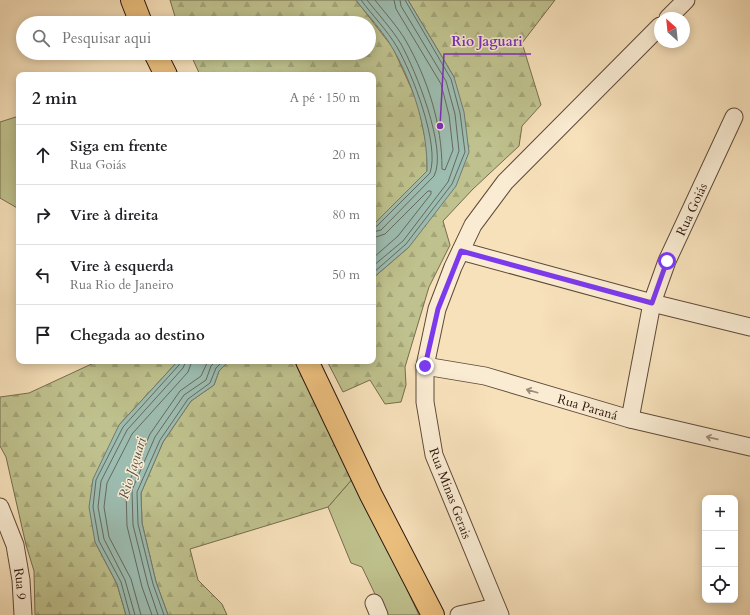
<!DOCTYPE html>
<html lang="pt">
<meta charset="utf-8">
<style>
:root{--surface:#fff;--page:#f6f6f6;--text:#202124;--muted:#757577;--line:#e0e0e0}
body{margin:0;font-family:Cardo,serif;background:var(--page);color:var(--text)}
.controls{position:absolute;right:12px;bottom:12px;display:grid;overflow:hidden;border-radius:8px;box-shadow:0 2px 10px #0003}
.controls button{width:36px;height:36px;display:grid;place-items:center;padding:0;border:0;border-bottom:1px solid var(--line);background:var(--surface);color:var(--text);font:20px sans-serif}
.compass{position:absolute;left:654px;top:12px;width:36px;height:36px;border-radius:50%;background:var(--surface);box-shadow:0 2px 10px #0003;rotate:333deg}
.stop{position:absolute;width:12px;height:12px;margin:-9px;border:3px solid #7c3aed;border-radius:50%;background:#fff}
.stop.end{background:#7c3aed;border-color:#fff;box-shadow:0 1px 4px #0008}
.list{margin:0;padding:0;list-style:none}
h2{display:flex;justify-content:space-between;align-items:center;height:52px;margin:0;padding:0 16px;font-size:17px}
h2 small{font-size:13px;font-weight:400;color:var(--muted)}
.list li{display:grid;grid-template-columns:26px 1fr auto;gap:12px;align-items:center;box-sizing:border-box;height:60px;padding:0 16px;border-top:1px solid var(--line)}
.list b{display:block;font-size:15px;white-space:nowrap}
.list p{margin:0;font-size:13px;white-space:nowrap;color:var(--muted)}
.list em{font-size:13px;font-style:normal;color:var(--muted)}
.icon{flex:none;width:22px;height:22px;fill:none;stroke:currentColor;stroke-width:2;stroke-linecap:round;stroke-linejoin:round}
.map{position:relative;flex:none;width:750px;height:615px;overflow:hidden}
.search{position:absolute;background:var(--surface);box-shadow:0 2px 10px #0003;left:16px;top:16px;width:360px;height:44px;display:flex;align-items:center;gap:10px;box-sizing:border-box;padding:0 14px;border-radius:22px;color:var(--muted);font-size:15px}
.panel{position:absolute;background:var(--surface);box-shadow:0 2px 10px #0003;left:16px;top:72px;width:360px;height:292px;border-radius:8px}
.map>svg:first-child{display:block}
.grass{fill:#bfc28e;stroke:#766c4e}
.forest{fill:url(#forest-firs);stroke:#766c4e}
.water{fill:#9dbdb1;stroke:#707a6f}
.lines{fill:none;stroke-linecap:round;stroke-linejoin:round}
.shore{stroke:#646a5f;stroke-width:1}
.street-casing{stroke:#5f4938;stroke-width:19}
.primary-casing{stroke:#2c160d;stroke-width:24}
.street{stroke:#faecd3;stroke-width:17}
.primary{stroke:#ecc07e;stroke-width:22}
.oneway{stroke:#9d8c7a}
.route{stroke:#7c3aed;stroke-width:5}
.labels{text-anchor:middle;stroke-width:3;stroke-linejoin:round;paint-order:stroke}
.street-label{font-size:13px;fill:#2c160d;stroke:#faecd3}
.water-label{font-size:14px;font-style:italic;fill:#545046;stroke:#faecd3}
.leader{fill:none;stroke:#7b2cbf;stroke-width:1.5}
.callout-dot{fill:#7b2cbf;stroke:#faecd3;stroke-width:1.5}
.callout-label{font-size:14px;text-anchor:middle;font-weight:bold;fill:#7b2cbf;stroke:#faecd3;stroke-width:3;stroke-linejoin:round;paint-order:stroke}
</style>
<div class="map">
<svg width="750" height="615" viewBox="0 0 750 615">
<defs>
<pattern id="forest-firs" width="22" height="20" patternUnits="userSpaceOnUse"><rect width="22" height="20" fill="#bfc28e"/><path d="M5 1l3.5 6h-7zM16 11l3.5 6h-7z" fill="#a4a679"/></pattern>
</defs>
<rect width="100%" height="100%" fill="#f7e1bb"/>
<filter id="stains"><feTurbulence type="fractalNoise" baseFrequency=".005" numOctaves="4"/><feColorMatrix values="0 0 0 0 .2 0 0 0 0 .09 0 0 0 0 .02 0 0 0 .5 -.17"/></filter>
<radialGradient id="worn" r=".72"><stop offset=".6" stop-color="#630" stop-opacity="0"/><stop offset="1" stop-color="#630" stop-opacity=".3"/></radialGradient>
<g class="grass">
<polygon points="19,116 19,209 0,198 0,122"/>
<polygon points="354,477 419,615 385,615 362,567 351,563 328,507"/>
</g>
<g class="forest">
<polygon points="170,0 356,0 393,48 418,103 427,148 427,171 373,225 373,75 200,75 190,53 369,53 369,23 177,23"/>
<polygon points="408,0 555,0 522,43 541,105 522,126 519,146 473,189 443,221 450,245 429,287 405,367 406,385 401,402 385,404 370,380 343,392 327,361 373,361 373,278 409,247 454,77"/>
<polygon points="98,361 178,361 119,425 95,542 117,584 126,615 35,615 34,571 26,545 6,457 0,446 0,397 29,393"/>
<polygon points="229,361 300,361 354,477 328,507 190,549 198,580 222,604 227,615 168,615 156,582 142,523 141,493 163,442 191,401 214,385 219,371"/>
</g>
<g class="water">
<path d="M356 0H408L454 77 464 112 469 152 456 186 409 247 373 278V225L427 171C428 131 413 83 393 49 383 31 368 16 356 0Z"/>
<polygon points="178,361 229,361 219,371 214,385 191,401 163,442 141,493 142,523 156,582 168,615 126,615 117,584 95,542 89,507 93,479 119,425"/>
</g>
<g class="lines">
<g class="shore">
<path d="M361 0C372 15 387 30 397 47 412 73 440 144 430 173L377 226 373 227"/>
<path d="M367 0C378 14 392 29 401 44 415 69 448 150 434 176L381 230 373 232"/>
<path d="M375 0C385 13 398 27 406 41 428 80 442 124 442 169L445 170 453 150 449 115 441 84 396 9 394 0"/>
<polyline points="373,238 385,234 428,191 431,191 431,194 398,236 373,258"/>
<polyline points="373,266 403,241 448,182 459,151 455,114 446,81 401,6 400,0"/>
<polyline points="373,273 406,244 452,184 465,152 460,113 451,79 405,0"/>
<polyline points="130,615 121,582 99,541 93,507 96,480 123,427 179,365 181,361"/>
<polyline points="135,615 125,580 104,539 98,507 101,481 127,430 183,368 186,361"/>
<polyline points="141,615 131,579 109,537 104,507 107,483 132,434 188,372 192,361"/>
<polyline points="152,615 142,587 127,526 126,489 150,434 180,391 201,376 208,361"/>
<polyline points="158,615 148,585 133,525 132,490 155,437 184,395 206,380 211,366 216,361"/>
<polyline points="164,615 153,584 138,524 137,492 160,440 188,399 210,383 216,368 223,361"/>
</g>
<g class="street-casing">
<g id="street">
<polyline points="668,18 686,0"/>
<polyline points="461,251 652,303 750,327"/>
<path id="s1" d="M425 366 485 376 630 419 750 447"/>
<path id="s2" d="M630 419 652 303 667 261 734 117"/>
<path id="s3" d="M0 507 15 545 21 580 23 615"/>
<polyline points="374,603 379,615"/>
<polyline points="459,615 496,607"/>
<polyline points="500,615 434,455 425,402 425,366 437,309 453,267 473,225 505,182 660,26"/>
</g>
</g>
<g class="primary-casing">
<g id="primary">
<polyline points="132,0 141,23"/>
<polyline points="155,53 166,75"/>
<polyline points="307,361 371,495 433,615"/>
</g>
</g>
<use href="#street" class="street"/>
<use href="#primary" class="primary"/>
</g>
<defs><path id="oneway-shaft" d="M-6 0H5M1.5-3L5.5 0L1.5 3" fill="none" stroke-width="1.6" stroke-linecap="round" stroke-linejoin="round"/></defs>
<g class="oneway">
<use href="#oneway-shaft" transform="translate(532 391) rotate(-164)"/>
<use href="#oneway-shaft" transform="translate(712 438) rotate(-167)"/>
</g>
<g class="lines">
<polyline class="route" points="425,366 438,309 461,251 652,303 667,261"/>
</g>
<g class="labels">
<g class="street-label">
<text dy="5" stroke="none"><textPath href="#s2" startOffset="220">Rua Goiás</textPath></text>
<text dy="5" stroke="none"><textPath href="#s1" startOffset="168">Rua Paraná</textPath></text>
<text transform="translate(451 493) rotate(69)" y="5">Rua Minas Gerais</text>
<text dy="5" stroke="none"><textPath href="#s3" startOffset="80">Rua 9</textPath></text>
</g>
<g class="water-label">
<text transform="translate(132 468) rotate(-73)" y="5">Rio Jaguari</text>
</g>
</g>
<path class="leader" d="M440 126L444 54H531"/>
<circle class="callout-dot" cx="440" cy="126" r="4"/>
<g class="callout-label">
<text x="487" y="46">Rio Jaguari</text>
</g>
<rect width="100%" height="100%" filter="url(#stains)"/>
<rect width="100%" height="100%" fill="url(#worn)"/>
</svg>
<div class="controls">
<button>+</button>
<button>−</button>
<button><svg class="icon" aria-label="locate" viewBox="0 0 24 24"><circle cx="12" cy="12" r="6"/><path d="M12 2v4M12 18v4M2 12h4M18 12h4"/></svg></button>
</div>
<svg class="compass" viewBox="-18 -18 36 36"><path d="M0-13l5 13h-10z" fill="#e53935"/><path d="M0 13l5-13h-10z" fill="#757577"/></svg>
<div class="stop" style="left:667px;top:261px"></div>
<div class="stop end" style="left:425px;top:366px"></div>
<div class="search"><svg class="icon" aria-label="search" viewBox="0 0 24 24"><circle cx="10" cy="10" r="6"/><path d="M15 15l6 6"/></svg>Pesquisar aqui</div>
<section class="panel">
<h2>2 min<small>A pé · 150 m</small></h2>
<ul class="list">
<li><svg class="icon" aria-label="ahead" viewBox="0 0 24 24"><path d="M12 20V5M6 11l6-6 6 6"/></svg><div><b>Siga em frente</b><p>Rua Goiás</p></div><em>20 m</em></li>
<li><svg class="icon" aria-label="right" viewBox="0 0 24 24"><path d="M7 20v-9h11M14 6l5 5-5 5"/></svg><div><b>Vire à direita</b></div><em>80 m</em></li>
<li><svg class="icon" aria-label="left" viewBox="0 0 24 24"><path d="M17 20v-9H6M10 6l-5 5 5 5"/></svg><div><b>Vire à esquerda</b><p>Rua Rio de Janeiro</p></div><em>50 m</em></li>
<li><svg class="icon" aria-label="arrive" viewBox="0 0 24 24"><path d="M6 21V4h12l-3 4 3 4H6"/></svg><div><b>Chegada ao destino</b></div></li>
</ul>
</section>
</div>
